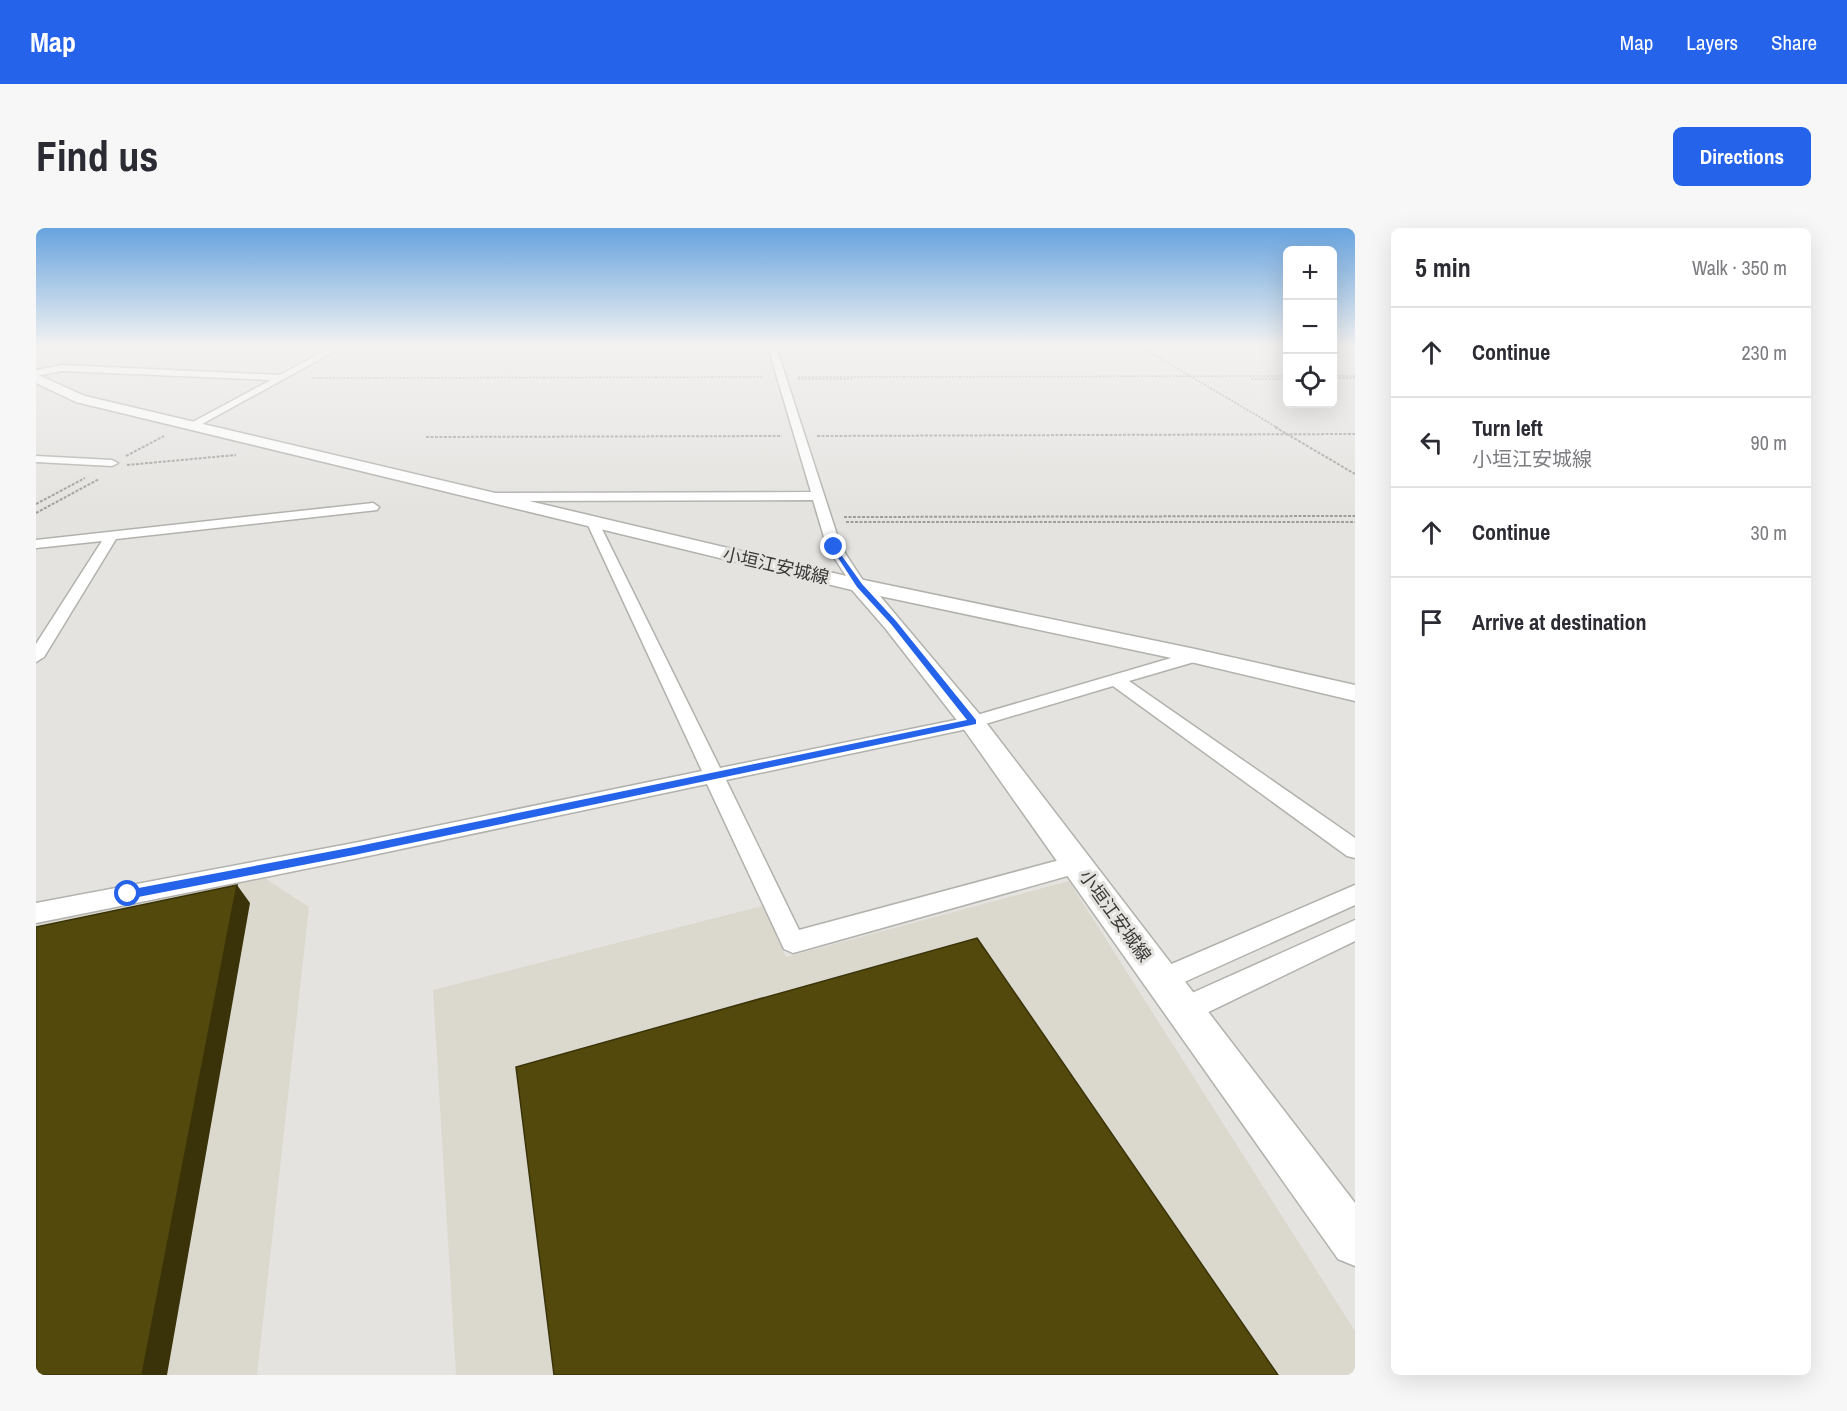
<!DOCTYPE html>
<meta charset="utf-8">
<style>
:root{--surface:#fff;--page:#f7f7f7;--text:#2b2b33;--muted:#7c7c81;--line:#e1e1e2;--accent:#2563eb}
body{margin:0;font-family:"Archivo Narrow","Noto Sans JP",sans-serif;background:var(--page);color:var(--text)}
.controls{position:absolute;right:18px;top:18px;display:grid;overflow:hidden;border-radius:9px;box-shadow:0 6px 24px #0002}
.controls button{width:54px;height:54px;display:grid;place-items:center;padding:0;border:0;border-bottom:2px solid var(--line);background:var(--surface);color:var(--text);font:30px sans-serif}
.stop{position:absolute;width:18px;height:18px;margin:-14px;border:4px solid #2563eb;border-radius:50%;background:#fff}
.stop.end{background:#2563eb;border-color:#fff;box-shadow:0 2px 6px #0008}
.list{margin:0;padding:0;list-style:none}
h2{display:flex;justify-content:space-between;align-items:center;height:78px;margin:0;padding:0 24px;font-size:26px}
h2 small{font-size:20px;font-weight:400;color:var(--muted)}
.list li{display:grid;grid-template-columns:39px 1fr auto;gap:18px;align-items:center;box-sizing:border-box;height:90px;padding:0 24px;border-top:2px solid var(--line)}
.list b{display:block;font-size:22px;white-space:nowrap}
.list p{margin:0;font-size:20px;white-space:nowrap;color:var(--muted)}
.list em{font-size:20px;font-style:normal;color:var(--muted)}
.icon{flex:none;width:33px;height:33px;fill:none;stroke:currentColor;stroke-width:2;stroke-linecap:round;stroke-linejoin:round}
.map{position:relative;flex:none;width:1319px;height:1147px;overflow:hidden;border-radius:9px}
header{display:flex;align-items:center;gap:36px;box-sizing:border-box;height:84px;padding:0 30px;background:var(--accent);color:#fff}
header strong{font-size:28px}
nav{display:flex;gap:33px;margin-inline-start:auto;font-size:21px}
.intro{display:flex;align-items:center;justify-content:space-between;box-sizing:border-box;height:144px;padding:0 36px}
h1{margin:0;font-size:42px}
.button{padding:15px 27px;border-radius:9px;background:var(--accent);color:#fff;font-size:21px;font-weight:700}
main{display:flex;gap:36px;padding:0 36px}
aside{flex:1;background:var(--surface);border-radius:9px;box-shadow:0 6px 24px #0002}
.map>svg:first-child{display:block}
.built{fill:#dbd9ce}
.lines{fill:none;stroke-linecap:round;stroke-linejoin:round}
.street-casing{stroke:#b1b1ad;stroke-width:3}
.secondary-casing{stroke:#b1b1ad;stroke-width:3}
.path-far1{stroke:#9e9e9c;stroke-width:1.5;stroke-dasharray:2 1.5;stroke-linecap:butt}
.path{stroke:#9e9e9c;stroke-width:2;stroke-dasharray:3 1.5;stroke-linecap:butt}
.street{fill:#fff;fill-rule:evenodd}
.secondary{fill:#fff;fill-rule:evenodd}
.shaded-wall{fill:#3a3309}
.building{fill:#53490d;stroke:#3a3309;stroke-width:1.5}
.route{fill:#2563eb}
.labels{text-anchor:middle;stroke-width:6;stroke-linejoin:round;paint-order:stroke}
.street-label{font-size:18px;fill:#383837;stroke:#e4e3e0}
</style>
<header>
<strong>Map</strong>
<nav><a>Map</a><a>Layers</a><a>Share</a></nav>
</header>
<div class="intro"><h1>Find us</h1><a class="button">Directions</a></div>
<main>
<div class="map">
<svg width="1319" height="1147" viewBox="0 0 1319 1147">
<rect width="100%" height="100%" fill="#e4e3e0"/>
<g class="built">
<polygon points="227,649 273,679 221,1147 0,1147 0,695"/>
<polygon points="1033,653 1319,1103 1319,1147 420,1147 397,762 726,678 750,729"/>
</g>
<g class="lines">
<g class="street-casing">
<g id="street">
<polygon points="296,119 306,119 157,201 153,200 153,196 235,152 26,143 0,148 0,142 26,137 244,147"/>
<polygon points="732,119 740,119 805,319 830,357 828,360 818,360 791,319 777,272 452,273 446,269 452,265 775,264"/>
<polygon points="0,228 76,232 82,235 76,238 0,234"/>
<polygon points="337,275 343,279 341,282 80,311 8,429 0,434 0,416 66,313 0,320 0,312"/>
<polygon points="557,291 563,295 684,540 934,489 1159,423 1167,428 1165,432 1093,453 1319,610 1319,630 1311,628 1077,458 936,500 690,552 763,702 1042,627 1050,630 1053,636 1050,642 1042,645 757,725 748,721 671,556 318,631 0,695 0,675 318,615 666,543 551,295"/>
<polygon points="1319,657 1319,677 1135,760 1126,764 1117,760 1113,752 1117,744"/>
<polygon points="1319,692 1319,713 1158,791 1148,794 1138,791 1134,782 1138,773"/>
</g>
</g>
<g class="secondary-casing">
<polygon id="secondary" points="0,146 49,168 823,351 1159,421 1319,457 1319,473 1159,435 844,368 945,488 1319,975 1319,1038 1302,1031 927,500 849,400 816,362 40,174 0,155"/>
</g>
<g class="path-far1">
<polyline points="1105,119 1242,200"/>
<polyline points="1296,148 1319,148"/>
<polyline points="762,149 1252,148"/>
<polyline points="276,150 728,149"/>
<polyline points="1296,150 1319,150"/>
<polyline points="762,151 818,151"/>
<polyline points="1215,151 1252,151"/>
</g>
<g class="path">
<polyline points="1239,199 1319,246"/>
<polyline points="781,208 1319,206"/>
<polyline points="390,209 746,208"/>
<polyline points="90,228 128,208"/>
<polyline points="91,237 200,227"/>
<polyline points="0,276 49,250"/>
<polyline points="0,285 63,251"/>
<polyline points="808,289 1319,288"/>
<polyline points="810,294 1319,294"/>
</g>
<use href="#street" class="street"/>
<use href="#secondary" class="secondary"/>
</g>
<polygon class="shaded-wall" points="201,657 214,675 131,1147 106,1147"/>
<g class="building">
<polygon points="201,657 106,1147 0,1147 0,699"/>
<polygon points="941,710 1242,1147 518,1147 480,839"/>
</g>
<linearGradient id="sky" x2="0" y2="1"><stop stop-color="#68a4df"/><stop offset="0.42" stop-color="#f3f2f1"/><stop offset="1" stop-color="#f3f2f1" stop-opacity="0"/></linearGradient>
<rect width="1319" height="280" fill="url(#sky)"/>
<polygon class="route" points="798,317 826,356 860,393 940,492 940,496 318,627 92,671 87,666 92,662 318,619 931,492 855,396 821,359 795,319"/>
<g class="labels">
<g class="street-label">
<text transform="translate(740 338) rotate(13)" y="6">小垣江安城線</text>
<text transform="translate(1079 688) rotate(54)" y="6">小垣江安城線</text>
</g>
</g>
</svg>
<div class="controls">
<button>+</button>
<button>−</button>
<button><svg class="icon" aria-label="locate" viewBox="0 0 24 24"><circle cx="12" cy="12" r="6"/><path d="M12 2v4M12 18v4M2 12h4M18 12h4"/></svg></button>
</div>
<div class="stop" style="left:92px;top:666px"></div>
<div class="stop end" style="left:798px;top:319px"></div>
</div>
<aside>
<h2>5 min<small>Walk · 350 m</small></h2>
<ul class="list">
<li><svg class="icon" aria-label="ahead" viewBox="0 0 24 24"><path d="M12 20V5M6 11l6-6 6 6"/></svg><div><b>Continue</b></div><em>230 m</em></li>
<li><svg class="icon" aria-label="left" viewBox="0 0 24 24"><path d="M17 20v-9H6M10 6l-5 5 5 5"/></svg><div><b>Turn left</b><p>小垣江安城線</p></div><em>90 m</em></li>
<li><svg class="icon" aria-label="ahead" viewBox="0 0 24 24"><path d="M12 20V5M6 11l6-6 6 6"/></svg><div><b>Continue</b></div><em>30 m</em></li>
<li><svg class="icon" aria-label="arrive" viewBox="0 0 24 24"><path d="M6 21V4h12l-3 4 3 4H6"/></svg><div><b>Arrive at destination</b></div></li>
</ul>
</aside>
</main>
